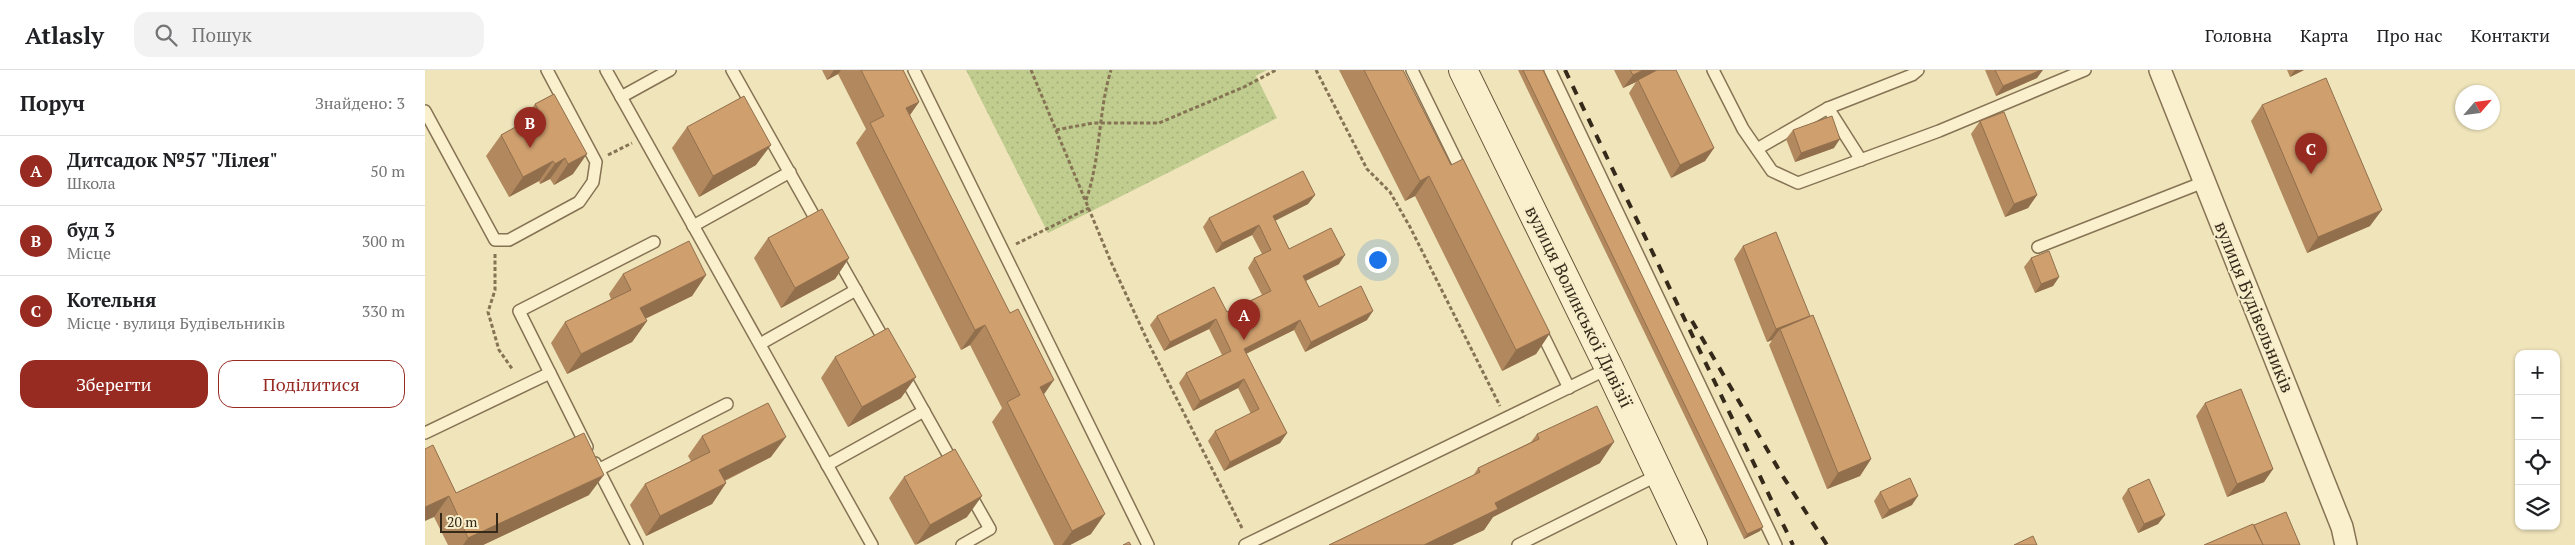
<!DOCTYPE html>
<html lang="uk">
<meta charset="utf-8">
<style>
:root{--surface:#fff;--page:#f2f2f2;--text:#202124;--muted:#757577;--line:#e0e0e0;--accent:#972b22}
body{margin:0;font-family:"PT Serif",serif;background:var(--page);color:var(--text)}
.controls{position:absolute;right:15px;bottom:15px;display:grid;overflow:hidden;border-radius:10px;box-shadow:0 1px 4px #0004}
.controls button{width:45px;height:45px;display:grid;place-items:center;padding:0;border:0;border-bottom:1px solid var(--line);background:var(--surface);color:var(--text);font:25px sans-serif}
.compass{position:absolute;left:2030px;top:15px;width:45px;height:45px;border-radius:50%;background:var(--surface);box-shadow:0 1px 4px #0004;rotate:62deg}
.scale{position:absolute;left:15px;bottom:12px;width:58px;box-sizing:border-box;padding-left:5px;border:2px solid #35291a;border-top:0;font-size:14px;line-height:18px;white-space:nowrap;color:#35291a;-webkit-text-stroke:4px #f6edca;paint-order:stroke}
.you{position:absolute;left:952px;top:189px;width:18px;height:18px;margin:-12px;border:4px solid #fff;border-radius:50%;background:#1a73e8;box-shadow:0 0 0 8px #1a73e833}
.badge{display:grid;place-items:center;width:32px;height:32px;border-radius:50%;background:var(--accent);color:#fff;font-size:16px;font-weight:700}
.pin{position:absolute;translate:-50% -41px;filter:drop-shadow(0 1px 2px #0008)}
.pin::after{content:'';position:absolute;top:26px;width:18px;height:15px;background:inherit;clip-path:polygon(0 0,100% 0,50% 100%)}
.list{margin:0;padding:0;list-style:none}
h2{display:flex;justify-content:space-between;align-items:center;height:65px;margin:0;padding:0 20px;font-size:21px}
h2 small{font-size:16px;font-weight:400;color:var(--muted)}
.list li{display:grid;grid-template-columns:32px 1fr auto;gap:15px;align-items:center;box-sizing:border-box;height:70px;padding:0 20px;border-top:1px solid var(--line)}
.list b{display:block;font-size:19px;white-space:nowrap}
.list p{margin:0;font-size:16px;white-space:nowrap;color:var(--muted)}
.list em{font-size:16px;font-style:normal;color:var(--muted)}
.actions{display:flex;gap:10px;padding:15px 20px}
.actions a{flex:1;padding:11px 0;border:1px solid var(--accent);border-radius:15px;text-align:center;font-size:18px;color:var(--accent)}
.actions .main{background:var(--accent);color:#fff}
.icon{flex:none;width:28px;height:28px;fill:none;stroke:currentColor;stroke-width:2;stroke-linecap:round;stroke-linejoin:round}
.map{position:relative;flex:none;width:2150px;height:475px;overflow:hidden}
header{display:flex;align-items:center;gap:30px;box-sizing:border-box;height:70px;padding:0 25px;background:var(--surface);border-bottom:1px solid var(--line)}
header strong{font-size:24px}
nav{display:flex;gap:28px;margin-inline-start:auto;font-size:18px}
.search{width:350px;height:45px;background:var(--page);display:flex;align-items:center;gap:12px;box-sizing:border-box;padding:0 18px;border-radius:15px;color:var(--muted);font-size:19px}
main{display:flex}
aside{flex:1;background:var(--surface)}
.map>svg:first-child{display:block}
.park{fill:url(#park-dots)}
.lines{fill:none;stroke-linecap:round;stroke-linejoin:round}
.lane-casing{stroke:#867354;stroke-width:14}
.street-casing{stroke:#867354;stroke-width:24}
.secondary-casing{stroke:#685438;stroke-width:30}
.path{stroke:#867354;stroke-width:3;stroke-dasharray:4 2.5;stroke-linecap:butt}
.lane{stroke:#faf0cd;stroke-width:11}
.street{stroke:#faf0cd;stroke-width:21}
.secondary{stroke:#faf0cd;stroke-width:28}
.rail{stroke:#35291a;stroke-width:4;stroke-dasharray:9 9;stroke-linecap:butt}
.wall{fill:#b2895f}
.shaded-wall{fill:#916f4d}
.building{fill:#cf9f6e;stroke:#916f4d}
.labels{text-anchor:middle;stroke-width:4;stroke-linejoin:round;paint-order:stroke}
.street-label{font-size:18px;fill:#35291a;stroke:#f6edca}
</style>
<header>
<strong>Atlasly</strong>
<div class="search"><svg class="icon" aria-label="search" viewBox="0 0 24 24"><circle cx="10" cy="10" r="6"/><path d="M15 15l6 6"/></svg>Пошук</div>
<nav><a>Головна</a><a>Карта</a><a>Про нас</a><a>Контакти</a></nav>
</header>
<main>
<aside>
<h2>Поруч<small>Знайдено: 3</small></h2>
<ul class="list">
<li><span class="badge">A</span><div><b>Дитсадок №57 &quot;Лілея&quot;</b><p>Школа</p></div><em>50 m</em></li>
<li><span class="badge">B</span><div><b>буд 3</b><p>Місце</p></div><em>300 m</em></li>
<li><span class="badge">C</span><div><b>Котельня</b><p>Місце · вулиця Будівельників</p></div><em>330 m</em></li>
</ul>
<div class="actions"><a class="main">Зберегти</a><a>Поділитися</a></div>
</aside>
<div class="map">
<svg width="2150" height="475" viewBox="0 0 2150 475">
<defs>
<pattern id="park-dots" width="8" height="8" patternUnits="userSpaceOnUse" patternTransform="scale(1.25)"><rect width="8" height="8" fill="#c0cd8f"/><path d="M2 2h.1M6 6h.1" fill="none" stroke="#a6b07b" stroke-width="1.8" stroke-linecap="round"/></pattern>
</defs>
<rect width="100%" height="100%" fill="#efe4ba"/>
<polygon class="park" points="541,0 842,0 831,6 852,48 623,163"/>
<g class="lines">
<g class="lane-casing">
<g id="lane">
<polyline points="181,0 447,475"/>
<polyline points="307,0 394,155"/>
<polyline points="489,0 723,475"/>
<polyline points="987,0 1038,104"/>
<polyline points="1125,0 1351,475"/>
<polyline points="1288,0 1318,59 1347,101 1373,113 1514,61 1660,0"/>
<polyline points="196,27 245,0"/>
<polyline points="1403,38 1436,90"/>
<polyline points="0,41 70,170 84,170 154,132 168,112 171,92 122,0"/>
<polyline points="1332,79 1403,38 1487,5 1493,0"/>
<polyline points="268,156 365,102"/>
<polyline points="1613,177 1779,112"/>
<polyline points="411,185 462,275"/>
<polyline points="1114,257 1144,318"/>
<polyline points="335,274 431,220"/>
<polyline points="477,302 529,395"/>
<polyline points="0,363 125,303"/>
<polyline points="162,377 94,241 229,172"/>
<polyline points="170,393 212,475"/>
<polyline points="402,395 499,341"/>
<polyline points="173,400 302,334"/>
<polyline points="537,475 565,459 544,422"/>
<polyline points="820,475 1184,298"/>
<polyline points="1093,475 1235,404"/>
</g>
</g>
<g class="street-casing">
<polyline id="street" points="1735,0 1917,457 1921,475"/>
</g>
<g class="secondary-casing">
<polyline id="secondary" points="1038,0 1184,298 1268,475"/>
</g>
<g class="path">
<polyline points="606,0 686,192 724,274 818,460"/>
<polyline points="891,0 942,99 965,122 985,157 1075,336"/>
<polyline points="631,60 668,53 734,53 819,17 851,0"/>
<polyline points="183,85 207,73"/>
<path d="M661 130C676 88 673 42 686 0"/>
<polyline points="591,174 664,138"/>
<polyline points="70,184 70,220 63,242 74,280 88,300"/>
</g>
<use href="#lane" class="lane"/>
<use href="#street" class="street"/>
<use href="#secondary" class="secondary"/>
<g class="rail">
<polyline points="1140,0 1368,475"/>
<polyline points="1267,251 1357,405 1402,475"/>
</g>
</g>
<g class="wall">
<polygon points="397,0 478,0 494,32 485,45 666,464 645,475 629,475 567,352 577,338 545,275 536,280 431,73 441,59 413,4 402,10"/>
<polygon points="914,0 978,0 1026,95 1125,263 1111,284 1077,301 990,126 980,131"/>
<polygon points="1093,0 1118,0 1335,461 1319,469"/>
<polygon points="1189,0 1232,0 1289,78 1280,91 1246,108 1204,23 1211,12 1198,18"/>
<polygon points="1560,0 1616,0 1612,8 1571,26"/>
<polygon points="1862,0 1879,0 1865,7"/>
<polygon points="129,24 148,104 129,115 125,109 115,114 114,111 84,127 61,86 76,65 96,54 110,34"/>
<polygon points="1837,35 1945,156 1882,183 1826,51"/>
<polygon points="1555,51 1612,125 1603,138 1580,147 1546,64"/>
<polygon points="262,57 331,95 274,127 247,78"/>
<polygon points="1368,60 1409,78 1370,92 1361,69"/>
<polygon points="890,125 883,134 850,150 864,179 914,194 881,211 894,237 942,250 880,282 869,260 821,284 862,363 855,373 799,401 783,371 790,361 826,344 813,318 768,341 754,313 761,303 797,285 784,259 739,281 725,255 732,246 802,242 837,225 823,198 829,188 837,184 827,165 791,183 778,157 784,148"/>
<polygon points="343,168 424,188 410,209 356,238 329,188"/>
<polygon points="1318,176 1385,246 1384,247 1446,389 1435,406 1402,419 1344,275 1347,270 1342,272 1309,189"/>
<polygon points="1606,188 1634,207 1628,216 1610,223 1599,197"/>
<polygon points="198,204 281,205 267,226 220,249 222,251 207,272 142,304 126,273 140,252 186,229 184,224"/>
<polygon points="410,287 476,328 423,357 396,308"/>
<polygon points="1780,333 1848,399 1839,412 1802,427 1771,346"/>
<polygon points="1112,364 1175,393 1068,447 1059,460 1027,475 904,475 1048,406 1053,398 1106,372"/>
<polygon points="277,366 346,387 300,411 301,413 287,434 221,466 205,435 220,414 266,391 263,386"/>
<polygon points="0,379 31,423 164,425 58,475 23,475 9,447"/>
<polygon points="479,407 542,447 490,475 464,428"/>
<polygon points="1703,419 1740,445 1733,454 1713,463 1697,428"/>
<polygon points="1455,422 1487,435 1457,449 1449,431"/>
</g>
<g class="shaded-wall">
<polygon points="409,0 416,0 413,4 402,10"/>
<polygon points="1218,0 1232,0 1213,10 1211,12 1198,18 1208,5"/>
<polygon points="1616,0 1618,0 1612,8 1571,26 1578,16"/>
<polygon points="1870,0 1879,0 1865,7"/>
<polygon points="494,32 480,52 481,38"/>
<polygon points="1415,69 1409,78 1370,92 1376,83"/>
<polygon points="346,75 331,95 274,127 288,106"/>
<polygon points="1289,78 1280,91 1246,108 1255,95"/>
<polygon points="162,84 148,104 129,115 143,94"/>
<polygon points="140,88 125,109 115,114 130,94"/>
<polygon points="128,91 114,111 84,127 98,107"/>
<polygon points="1004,106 990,126 980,131 995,111"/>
<polygon points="890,125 883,134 842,155 848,146"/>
<polygon points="1612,125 1603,138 1580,147 1589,134"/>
<polygon points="1957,140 1945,156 1882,183 1893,167"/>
<polygon points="834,155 827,165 791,183 797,173"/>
<polygon points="920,185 914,194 872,215 878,206"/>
<polygon points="424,188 410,209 356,238 370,218"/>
<polygon points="281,205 267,226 201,258 215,238"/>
<polygon points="1634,207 1628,216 1610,223 1616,214"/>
<polygon points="948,241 942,250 880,282 886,272"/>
<polygon points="1385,246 1376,259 1355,259 1347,270 1342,272 1351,259"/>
<polygon points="791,249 784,259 739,281 745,272"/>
<polygon points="875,250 869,260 812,288 819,279"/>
<polygon points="222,251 207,272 142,304 156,284"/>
<polygon points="560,255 545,275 536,280 550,260"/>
<polygon points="1125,263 1111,284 1077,301 1091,280"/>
<polygon points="491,307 476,328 423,357 437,337"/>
<polygon points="819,309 813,318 768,341 775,331"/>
<polygon points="629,310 615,330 615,317"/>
<polygon points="862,363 855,373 799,401 805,392"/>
<polygon points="361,367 346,387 280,420 294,400"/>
<polygon points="1189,372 1175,393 1068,447 1059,460 1027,475 999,475 1070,433"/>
<polygon points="1446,389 1435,406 1402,419 1413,403"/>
<polygon points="1848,399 1839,412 1802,427 1812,414"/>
<polygon points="179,405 164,425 58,475 38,475 43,468"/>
<polygon points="301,413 287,434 221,466 235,446"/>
<polygon points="24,426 9,447 0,451 0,437"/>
<polygon points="557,426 542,447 491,475 505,455"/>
<polygon points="1493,426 1487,435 1457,449 1464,440"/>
<polygon points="680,444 666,464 645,475 637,475 647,461"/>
<polygon points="1740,445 1733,454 1713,463 1719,454"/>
<polygon points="1338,457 1335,461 1319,469 1322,464"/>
</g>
<g class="building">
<polygon points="436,0 478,0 494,32 481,38 585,243 593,239 629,310 615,317 680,444 647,461 582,332 595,325 560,255 550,260 445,53 459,46"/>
<polygon points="939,0 978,0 1026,95 1038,89 1125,263 1091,280 1004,106 995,111"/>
<polygon points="1098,0 1118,0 1338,457 1322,464"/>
<polygon points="1205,0 1218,0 1208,5"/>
<polygon points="1232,0 1251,0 1289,78 1255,95 1213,10"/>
<polygon points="1570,0 1616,0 1578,16"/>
<polygon points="1901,8 1957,140 1893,167 1837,35"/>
<polygon points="129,24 162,84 143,94 140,88 130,94 128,91 98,107 76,65 105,49 103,45 113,39 110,34"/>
<polygon points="319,26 346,75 288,106 262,57"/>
<polygon points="1579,42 1612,125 1589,134 1555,51"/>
<polygon points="1407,46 1415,69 1376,83 1368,60"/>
<polygon points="878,101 890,125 848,146 864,179 906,158 920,185 878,206 894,237 936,216 948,241 886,272 875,250 819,279 862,363 805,392 790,361 834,339 819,309 775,331 761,303 806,281 791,249 745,272 732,246 789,217 802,242 846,221 829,188 846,180 834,155 797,173 784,148"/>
<polygon points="397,139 424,188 370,218 343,168"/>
<polygon points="1351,162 1385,246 1351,259 1318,176"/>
<polygon points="264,171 281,205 215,238 222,251 156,284 140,252 206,220 198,204"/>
<polygon points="1624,181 1634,207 1616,214 1606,188"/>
<polygon points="1388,245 1446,389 1413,403 1355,259"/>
<polygon points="463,258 491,307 437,337 410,287"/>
<polygon points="1816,319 1848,399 1812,414 1780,333"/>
<polygon points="343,333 361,367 294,400 301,413 235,446 220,414 285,382 277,366"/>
<polygon points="1172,336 1189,372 1070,433 1073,439 999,475 904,475 1055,402 1053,398 1114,369 1112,364"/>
<polygon points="159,363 179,405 43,468 24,426 0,437 0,379 8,375 31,423"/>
<polygon points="530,379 557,426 505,455 479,407"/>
<polygon points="1485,408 1493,426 1464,440 1455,422"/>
<polygon points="1724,409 1740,445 1719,454 1703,419"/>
<polygon points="1861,442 1875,475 1838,475 1829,455"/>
<polygon points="1828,454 1838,475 1779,475"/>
<polygon points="1608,466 1612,475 1589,475"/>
<polygon points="704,472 706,475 698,475"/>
</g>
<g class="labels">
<g class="street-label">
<text transform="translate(1154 237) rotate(64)" y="6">вулиця Волинської Дивізії</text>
<text transform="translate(1829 237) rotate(68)" y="6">вулиця Будівельників</text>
</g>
</g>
</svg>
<div class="controls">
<button>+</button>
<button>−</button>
<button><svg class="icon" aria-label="locate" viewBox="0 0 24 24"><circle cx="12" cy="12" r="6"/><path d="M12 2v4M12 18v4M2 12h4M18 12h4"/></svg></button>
<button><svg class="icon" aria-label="layers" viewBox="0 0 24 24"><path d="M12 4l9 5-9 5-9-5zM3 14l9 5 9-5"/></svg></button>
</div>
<svg class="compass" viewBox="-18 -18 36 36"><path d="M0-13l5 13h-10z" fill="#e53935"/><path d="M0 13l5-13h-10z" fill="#757577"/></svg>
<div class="scale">20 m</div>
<div class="you"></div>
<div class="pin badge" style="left:819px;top:270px">A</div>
<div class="pin badge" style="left:105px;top:78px">B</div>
<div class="pin badge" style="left:1886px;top:104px">C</div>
</div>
</main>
